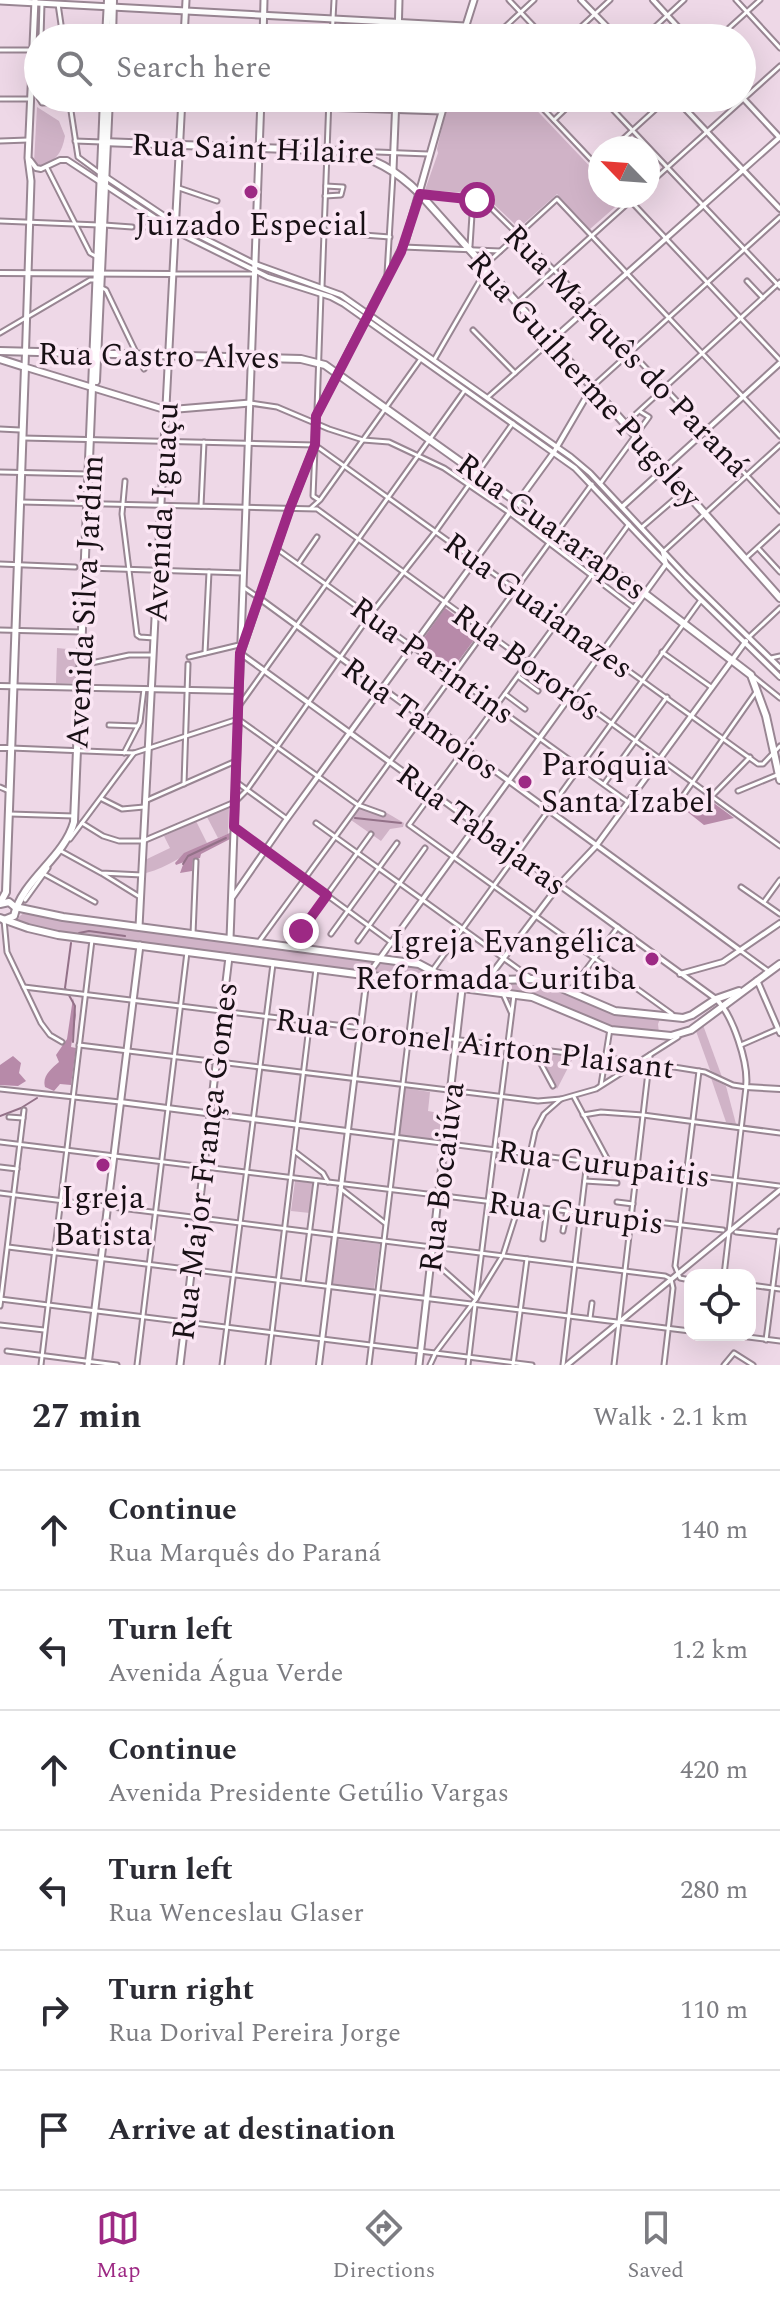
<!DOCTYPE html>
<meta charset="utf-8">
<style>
:root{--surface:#fff;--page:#f2f2f3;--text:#2b2b33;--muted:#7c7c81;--line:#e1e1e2;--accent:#9d2984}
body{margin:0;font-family:Spectral,serif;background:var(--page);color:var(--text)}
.controls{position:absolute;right:24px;bottom:24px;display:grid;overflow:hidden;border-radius:16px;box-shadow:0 8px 32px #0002}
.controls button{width:72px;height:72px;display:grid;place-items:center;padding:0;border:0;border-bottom:2px solid var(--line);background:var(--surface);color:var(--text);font:40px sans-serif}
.compass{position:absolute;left:588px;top:136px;width:72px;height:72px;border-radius:50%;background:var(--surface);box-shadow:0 8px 32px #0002;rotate:295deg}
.stop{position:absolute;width:24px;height:24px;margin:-18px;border:6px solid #9d2984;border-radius:50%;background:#fff}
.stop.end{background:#9d2984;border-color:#fff;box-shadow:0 2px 8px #0008}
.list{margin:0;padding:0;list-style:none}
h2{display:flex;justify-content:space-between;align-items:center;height:104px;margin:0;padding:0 32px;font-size:34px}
h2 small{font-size:26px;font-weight:400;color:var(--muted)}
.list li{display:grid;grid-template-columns:52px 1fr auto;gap:24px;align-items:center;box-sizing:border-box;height:120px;padding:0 32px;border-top:2px solid var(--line)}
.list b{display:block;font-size:30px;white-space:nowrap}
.list p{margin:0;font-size:26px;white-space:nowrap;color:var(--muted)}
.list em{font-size:26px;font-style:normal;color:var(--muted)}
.icon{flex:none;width:44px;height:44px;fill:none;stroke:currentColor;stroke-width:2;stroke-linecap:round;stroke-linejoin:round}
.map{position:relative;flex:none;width:780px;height:1365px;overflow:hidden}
.search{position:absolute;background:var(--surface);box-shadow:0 8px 32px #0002;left:24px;right:24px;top:24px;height:88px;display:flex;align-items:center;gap:20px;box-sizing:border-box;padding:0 28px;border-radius:44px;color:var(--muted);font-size:30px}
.sheet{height:824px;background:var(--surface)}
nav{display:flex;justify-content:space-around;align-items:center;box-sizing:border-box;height:112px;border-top:2px solid var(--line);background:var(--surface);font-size:22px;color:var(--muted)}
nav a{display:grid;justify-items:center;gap:4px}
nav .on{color:var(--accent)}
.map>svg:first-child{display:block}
.green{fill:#d0b3c7}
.forest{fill:#b78aa9}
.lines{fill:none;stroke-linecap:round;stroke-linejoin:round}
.stream{stroke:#937188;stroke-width:2}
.minor-casing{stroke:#998693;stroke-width:7}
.tertiary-casing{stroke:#998693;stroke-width:8}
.secondary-casing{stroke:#998693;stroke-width:9}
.primary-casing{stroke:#998693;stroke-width:10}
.minor{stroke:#fff;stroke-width:3}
.tertiary{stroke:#fff;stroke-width:4}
.secondary{stroke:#fff;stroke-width:5}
.primary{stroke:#fff;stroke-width:6}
.route{stroke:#9d2984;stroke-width:10}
.poi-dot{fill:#9d2984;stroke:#fbe6f4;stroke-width:3}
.labels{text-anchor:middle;stroke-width:7;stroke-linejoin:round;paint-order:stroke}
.street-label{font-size:32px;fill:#181015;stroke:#fbe6f4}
.poi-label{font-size:32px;fill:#181015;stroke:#fbe6f4}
</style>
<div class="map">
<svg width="780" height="1365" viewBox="0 0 780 1365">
<rect width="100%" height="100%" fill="#eed8e7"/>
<g class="green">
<polygon points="449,98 525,98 600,177 600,196 618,196 622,201 590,229 557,194 519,228 483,194 425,190 438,153 437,149"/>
<path d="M37 107 59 121 65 136C62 153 55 163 38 166L34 163Z"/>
<polygon points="57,648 77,650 75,683 56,683"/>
<polygon points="360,806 384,816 387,813 404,823 403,827 390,829 381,841 351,820"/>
<polygon points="229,807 228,834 218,838 207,817"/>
<path d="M196 821 207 843C186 853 169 867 146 873L147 859 170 848 164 836Z"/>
<path d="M26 911 42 916 379 959 366 973C289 964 212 954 135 943 95 937 52 935 15 920Z"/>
<polygon points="382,961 423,967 472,984 483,983 481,987 470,986 372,973"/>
<polygon points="525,980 571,994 611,1012 660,1019 658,1024 659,1033 612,1028 532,994 486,989 489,983"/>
<polygon points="703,1025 722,1077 710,1070 696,1031"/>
<polygon points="539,1053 573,1058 557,1089"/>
<polygon points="711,1078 726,1086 736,1124 726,1122"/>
<polygon points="405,1088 430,1092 428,1111 445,1114 442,1141 399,1136"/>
<polygon points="295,1181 313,1183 310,1213 291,1211"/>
<polygon points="337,1239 380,1244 374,1289 332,1284"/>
</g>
<g class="forest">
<polygon points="445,608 479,633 452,670 418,646"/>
<polygon points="707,798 734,818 704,825 680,806 681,804 697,804"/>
<polygon points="232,832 232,838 201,854 200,858 193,859 192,871 180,873 184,862 176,865 175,863 184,853"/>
<path d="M73 998 76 1015 71 1047 76 1048 71 1085 60 1084 54 1091 45 1087C42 1076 51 1069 59 1062L56 1055 67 1039Z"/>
<polygon points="13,1056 21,1063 19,1073 26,1081 18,1086 0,1085 0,1065"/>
</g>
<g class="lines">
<g class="stream">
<polyline points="684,806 706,811"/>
<polyline points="699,810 710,801"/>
<polyline points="355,818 401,823"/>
<polyline points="183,864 188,856 226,838"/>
<polyline points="79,933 89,931 125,936"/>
<polyline points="71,943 65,988 75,1006 73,1042"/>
<polyline points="0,1116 21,1108 37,1098"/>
</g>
<g class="minor-casing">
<g id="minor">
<polyline points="509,0 545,38"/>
<polyline points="736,0 780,48"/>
<polyline points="58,4 63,38"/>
<polyline points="465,26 477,38"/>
<polyline points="41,38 42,3"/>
<polyline points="332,38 334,0"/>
<polyline points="493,38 534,0"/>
<polyline points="569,38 610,0"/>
<polyline points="643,38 684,0"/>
<polyline points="718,38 760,0"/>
<polyline points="0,50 32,50"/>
<polyline points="39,98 42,103 104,101"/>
<polyline points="69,98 78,157 101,174"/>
<polyline points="533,98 600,169"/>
<polyline points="602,98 780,287"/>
<polyline points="0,99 31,99"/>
<polyline points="110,101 442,112"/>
<polyline points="554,120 577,98"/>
<polyline points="0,141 28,140"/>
<polyline points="75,141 102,142"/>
<polyline points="613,148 668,98"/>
<polyline points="352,151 428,154"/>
<polyline points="47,168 90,253 97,257"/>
<polyline points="648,185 780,66"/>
<polyline points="179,188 217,201"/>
<polyline points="421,194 473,199 486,203 554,270 780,511"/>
<polyline points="325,196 341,195 343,187 326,186"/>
<polyline points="626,196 780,360"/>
<polyline points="0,221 99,225"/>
<polyline points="104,225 132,227"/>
<polyline points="140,227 167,227"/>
<polyline points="324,232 390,237"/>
<polyline points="470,246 473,199"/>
<polyline points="403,247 500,251"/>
<polyline points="484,266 557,199 780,436"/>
<polyline points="174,274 254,274"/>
<polyline points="387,274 393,174"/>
<polyline points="747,281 763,298"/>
<polyline points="322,287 329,98"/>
<polyline points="102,288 106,290 144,369"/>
<polyline points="517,303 636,196"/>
<polyline points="473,330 515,373"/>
<polyline points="0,333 90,280 96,280"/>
<polyline points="434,360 486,270"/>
<polyline points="592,387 780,217"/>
<polyline points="488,397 551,341"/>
<polyline points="250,403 277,407 329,429 363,440 389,442 444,468 510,513 634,608"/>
<polyline points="317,410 321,294"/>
<polyline points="626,423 780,282"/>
<polyline points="0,429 20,430"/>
<polyline points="23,438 315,445"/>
<polyline points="315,445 758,764 763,764 780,746"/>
<polyline points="315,448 313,496 319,500"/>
<polyline points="0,472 89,474"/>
<polyline points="125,481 122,514 137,635 140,637 154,638"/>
<polyline points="600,484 649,417 641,412"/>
<polyline points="21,502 317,509 780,846"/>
<polyline points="201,506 204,442"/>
<polyline points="311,508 320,500 420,360"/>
<polyline points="629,524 409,825 672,1014"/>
<polyline points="641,528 684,491"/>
<polyline points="758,548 780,572"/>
<polyline points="277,549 628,802"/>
<polyline points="663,552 780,445"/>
<polyline points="745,559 780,527"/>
<polyline points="299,563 317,537"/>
<polyline points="0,564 75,567"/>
<polyline points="87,568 243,573"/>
<polyline points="243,587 259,598"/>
<polyline points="0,630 80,632"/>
<polyline points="749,637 780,608"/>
<polyline points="662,652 711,687"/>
<polyline points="205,653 209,572"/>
<polyline points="189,657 239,645"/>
<polyline points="771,658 780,656"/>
<polyline points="82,665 129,655 153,655"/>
<polyline points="519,677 538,691"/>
<polyline points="754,677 780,698"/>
<polyline points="505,694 525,709"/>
<polyline points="239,706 465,390"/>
<polyline points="109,725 138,726"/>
<polyline points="11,748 134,753 238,719 358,805 383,814"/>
<polyline points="124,753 140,722 144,689"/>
<polyline points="235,781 287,819"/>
<polyline points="184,784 188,664"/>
<polyline points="604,784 667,697"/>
<polyline points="0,787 9,791"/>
<polyline points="738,791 777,775"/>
<polyline points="712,796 750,757"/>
<polyline points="102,799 122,809 144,807"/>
<polyline points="145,801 236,761"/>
<polyline points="678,803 756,692"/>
<polyline points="10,814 74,816"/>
<polyline points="82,823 103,836 119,841 143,841 235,802 247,790 370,615 436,531 513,423"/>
<polyline points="316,823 531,978"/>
<polyline points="234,827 418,962"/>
<polyline points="70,839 134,753"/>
<polyline points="61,851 101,873 142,875"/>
<polyline points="44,874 95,902"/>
<polyline points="103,874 140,897"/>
<polyline points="741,887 780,914"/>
<polyline points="25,900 48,868"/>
<polyline points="764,902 780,880"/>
<polyline points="4,920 7,952 41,1023 50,1035 62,1042"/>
<polyline points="301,931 371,834"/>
<polyline points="193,934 196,861"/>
<polyline points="331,934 397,843"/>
<polyline points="358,941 425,848"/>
<polyline points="258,943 592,484"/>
<polyline points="741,951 767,970"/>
<polyline points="432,971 701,600"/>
<polyline points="24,987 649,1063 705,1072 733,1085 746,1087 724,1275"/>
<polyline points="570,991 618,927"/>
<polyline points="503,994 511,1012"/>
<polyline points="79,1045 538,1101 561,1099"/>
<polyline points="741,1045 778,1029"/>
<polyline points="533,1049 553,1086"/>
<polyline points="601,1085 610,1029"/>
<polyline points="0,1089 120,1102"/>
<polyline points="574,1097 610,1164"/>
<polyline points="583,1115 601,1112 643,1115 780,1133"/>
<polyline points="9,1117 23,1118"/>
<polyline points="347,1131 779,1186"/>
<polyline points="0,1142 723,1230"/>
<polyline points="294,1151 323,1173 328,1182"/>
<polyline points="0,1167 17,1169"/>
<polyline points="585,1181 617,1183"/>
<polyline points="340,1188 385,1223"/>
<polyline points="0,1193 665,1276 671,1279 673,1288 664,1365"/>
<polyline points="617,1202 633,1204"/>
<polyline points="563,1231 567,1211"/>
<polyline points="736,1232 780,1237"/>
<polyline points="543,1239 547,1209"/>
<polyline points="8,1247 690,1331"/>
<polyline points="431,1259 476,1299"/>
<polyline points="690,1280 680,1278 675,1266 699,1071"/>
<polyline points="303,1283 316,1181"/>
<polyline points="750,1285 780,1289"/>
<polyline points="476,1297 514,995"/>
<polyline points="0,1299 532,1365"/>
<polyline points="0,1306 24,1110"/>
<polyline points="590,1318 592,1303"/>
<polyline points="0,1325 44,1330"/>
<polyline points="740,1336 780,1341"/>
<polyline points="766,1340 780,1231"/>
<polyline points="7,1351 117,1365"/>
<polyline points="41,1365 92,940"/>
<polyline points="137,1365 187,952"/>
<polyline points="222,1365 273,964"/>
<polyline points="268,1365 316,969"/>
<polyline points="369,1365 415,984"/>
<polyline points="430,1365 436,1352 476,1299 503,1255 519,1205 535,1131 544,1114 561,1099 596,1089 678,1037"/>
<polyline points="468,1365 475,1305"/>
<polyline points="513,1365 527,1259"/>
<polyline points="563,1365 587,1161"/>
<polyline points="614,1365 650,1055"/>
<polyline points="724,1365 734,1353 753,1365"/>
</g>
</g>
<g class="tertiary-casing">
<g id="tertiary">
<polyline points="581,0 618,38"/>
<polyline points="653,0 688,38"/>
<polyline points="742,97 780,138"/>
<polyline points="675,98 780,209"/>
<polyline points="30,160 36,168 41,169 60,160 67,160 175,231 268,277 331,297 344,304 575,468 692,591 780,677"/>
<polyline points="106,177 176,224 255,264 341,295 571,457 590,473 686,576 780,668"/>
<polyline points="0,273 173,274"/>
<polyline points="552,340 780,137"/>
<polyline points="622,507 780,363"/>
<polyline points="259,598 741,951"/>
<path d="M240 653 716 999C733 1015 749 1064 746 1087L780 1089"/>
<polyline points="0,686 239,691"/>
<polyline points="0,748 11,748"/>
<polyline points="232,898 284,823 554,452 592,387"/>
<polyline points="680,974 723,962 780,923"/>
<polyline points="487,980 559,885 596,846 746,641"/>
<polyline points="757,980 780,1033"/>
<polyline points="120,1102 347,1131"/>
<polyline points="319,1365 367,976 666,564 663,552"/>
<polyline points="567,1365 780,1190"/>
</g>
</g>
<g class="secondary-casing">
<g id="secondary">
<polyline points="35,0 28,158 31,181 25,367 166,410 250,403"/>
<polyline points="0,1 465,26"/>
<polyline points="184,38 186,0"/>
<polyline points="263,38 264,0"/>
<polyline points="398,38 399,0"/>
<polyline points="462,38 474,0"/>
<polyline points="393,170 396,98"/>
<polyline points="241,652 290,508 315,445 316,416 405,242 446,98"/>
<polyline points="139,927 182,98"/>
<polyline points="230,939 261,98"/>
<polyline points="88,1365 140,945"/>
<polyline points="180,1365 229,957"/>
<polyline points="419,1365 462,989"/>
</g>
</g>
<g class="primary-casing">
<g id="primary">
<polyline points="106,38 108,0"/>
<polyline points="112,38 113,0"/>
<path d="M102 142 340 151C373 157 396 170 420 194L780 598"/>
<polyline points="0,351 301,359 325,365 644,593 751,675 766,716 780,780"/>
<polyline points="0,359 25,367 6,892 0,903"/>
<polyline points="96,381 109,98"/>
<polyline points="0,904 9,902 15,907 63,917 419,964 436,973 462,981 532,979 547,982 615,1011 683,1018 692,1015 716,999 739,991"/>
<polyline points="0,918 28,928 58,935 532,997 611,1030 671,1036 691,1030 780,964"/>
<path d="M4 920 14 916C22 880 64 858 74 822L104 98"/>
</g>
</g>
<use href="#minor" class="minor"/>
<use href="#tertiary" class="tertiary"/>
<use href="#secondary" class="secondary"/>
<use href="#primary" class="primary"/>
</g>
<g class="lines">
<polyline class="route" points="301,931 327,895 234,827 240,653 290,508 315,445 316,416 401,252 420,194 477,200"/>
</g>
<g class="poi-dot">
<circle cx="251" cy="192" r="8"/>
<circle cx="525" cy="782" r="8"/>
<circle cx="652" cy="959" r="8"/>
<circle cx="103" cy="1165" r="8"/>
</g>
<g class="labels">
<g class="street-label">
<text transform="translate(253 148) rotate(2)" y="11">Rua Saint Hilaire</text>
<text transform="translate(627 350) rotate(46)" y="11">Rua Marquês do Paraná</text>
<text transform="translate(159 355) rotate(1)" y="11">Rua Castro Alves</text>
<text transform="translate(585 379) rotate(48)" y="11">Rua Guilherme Pugsley</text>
<text transform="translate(161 512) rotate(-87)" y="11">Avenida Iguaçu</text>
<text transform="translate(552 526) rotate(36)" y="11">Rua Guararapes</text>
<text transform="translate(84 602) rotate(-87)" y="11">Avenida Silva Jardim</text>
<text transform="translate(539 605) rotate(36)" y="11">Rua Guaianazes</text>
<text transform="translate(433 660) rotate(36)" y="11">Rua Parintins</text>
<text transform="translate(527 662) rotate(36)" y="11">Rua Bororós</text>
<text transform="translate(421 718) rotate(36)" y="11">Rua Tamoios</text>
<text transform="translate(482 829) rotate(36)" y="11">Rua Tabajaras</text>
<text transform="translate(475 1043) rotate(7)" y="11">Rua Coronel Airton Plaisant</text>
<text transform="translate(204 1161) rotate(-83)" y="11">Rua Major França Gomes</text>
<text transform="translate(604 1163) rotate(7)" y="11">Rua Curupaitis</text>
<text transform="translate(441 1177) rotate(-83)" y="11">Rua Bocaiúva</text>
<text transform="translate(576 1212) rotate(7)" y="11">Rua Curupis</text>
</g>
<g class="poi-label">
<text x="251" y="235">Juizado Especial</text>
<text x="541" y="775" text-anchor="start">Paróquia<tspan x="541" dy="37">Santa Izabel</tspan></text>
<text x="636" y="952" text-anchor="end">Igreja Evangélica<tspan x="636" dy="37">Reformada Curitiba</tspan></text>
<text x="103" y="1208">Igreja<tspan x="103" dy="37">Batista</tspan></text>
</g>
</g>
</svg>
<div class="controls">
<button><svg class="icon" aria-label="locate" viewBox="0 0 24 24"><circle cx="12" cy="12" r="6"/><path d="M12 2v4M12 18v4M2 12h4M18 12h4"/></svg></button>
</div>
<svg class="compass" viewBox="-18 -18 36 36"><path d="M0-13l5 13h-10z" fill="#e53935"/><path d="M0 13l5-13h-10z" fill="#7c7c81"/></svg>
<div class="stop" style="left:477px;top:200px"></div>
<div class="stop end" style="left:301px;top:931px"></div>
<div class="search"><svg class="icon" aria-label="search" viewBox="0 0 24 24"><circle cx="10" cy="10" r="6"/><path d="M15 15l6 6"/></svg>Search here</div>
</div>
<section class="sheet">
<h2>27 min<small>Walk · 2.1 km</small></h2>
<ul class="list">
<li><svg class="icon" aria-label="ahead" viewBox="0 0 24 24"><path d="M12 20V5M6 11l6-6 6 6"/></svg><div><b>Continue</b><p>Rua Marquês do Paraná</p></div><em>140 m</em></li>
<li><svg class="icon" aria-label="left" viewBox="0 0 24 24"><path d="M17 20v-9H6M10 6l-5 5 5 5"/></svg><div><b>Turn left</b><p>Avenida Água Verde</p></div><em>1.2 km</em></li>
<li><svg class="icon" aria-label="ahead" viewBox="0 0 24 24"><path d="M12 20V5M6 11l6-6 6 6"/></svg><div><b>Continue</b><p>Avenida Presidente Getúlio Vargas</p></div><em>420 m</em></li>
<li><svg class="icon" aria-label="left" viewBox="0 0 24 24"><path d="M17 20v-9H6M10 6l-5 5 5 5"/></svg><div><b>Turn left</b><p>Rua Wenceslau Glaser</p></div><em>280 m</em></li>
<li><svg class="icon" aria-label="right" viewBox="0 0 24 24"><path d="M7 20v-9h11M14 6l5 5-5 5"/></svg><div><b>Turn right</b><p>Rua Dorival Pereira Jorge</p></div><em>110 m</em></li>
<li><svg class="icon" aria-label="arrive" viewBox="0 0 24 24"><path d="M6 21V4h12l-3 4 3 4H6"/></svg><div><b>Arrive at destination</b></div></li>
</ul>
</section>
<nav>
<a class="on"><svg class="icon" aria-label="map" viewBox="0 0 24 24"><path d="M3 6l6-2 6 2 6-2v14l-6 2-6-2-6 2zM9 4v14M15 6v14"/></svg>Map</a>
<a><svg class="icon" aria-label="directions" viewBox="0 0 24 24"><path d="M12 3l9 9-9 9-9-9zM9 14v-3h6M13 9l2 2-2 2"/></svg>Directions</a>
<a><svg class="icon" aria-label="saved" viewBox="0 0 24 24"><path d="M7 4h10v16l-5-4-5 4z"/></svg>Saved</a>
</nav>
